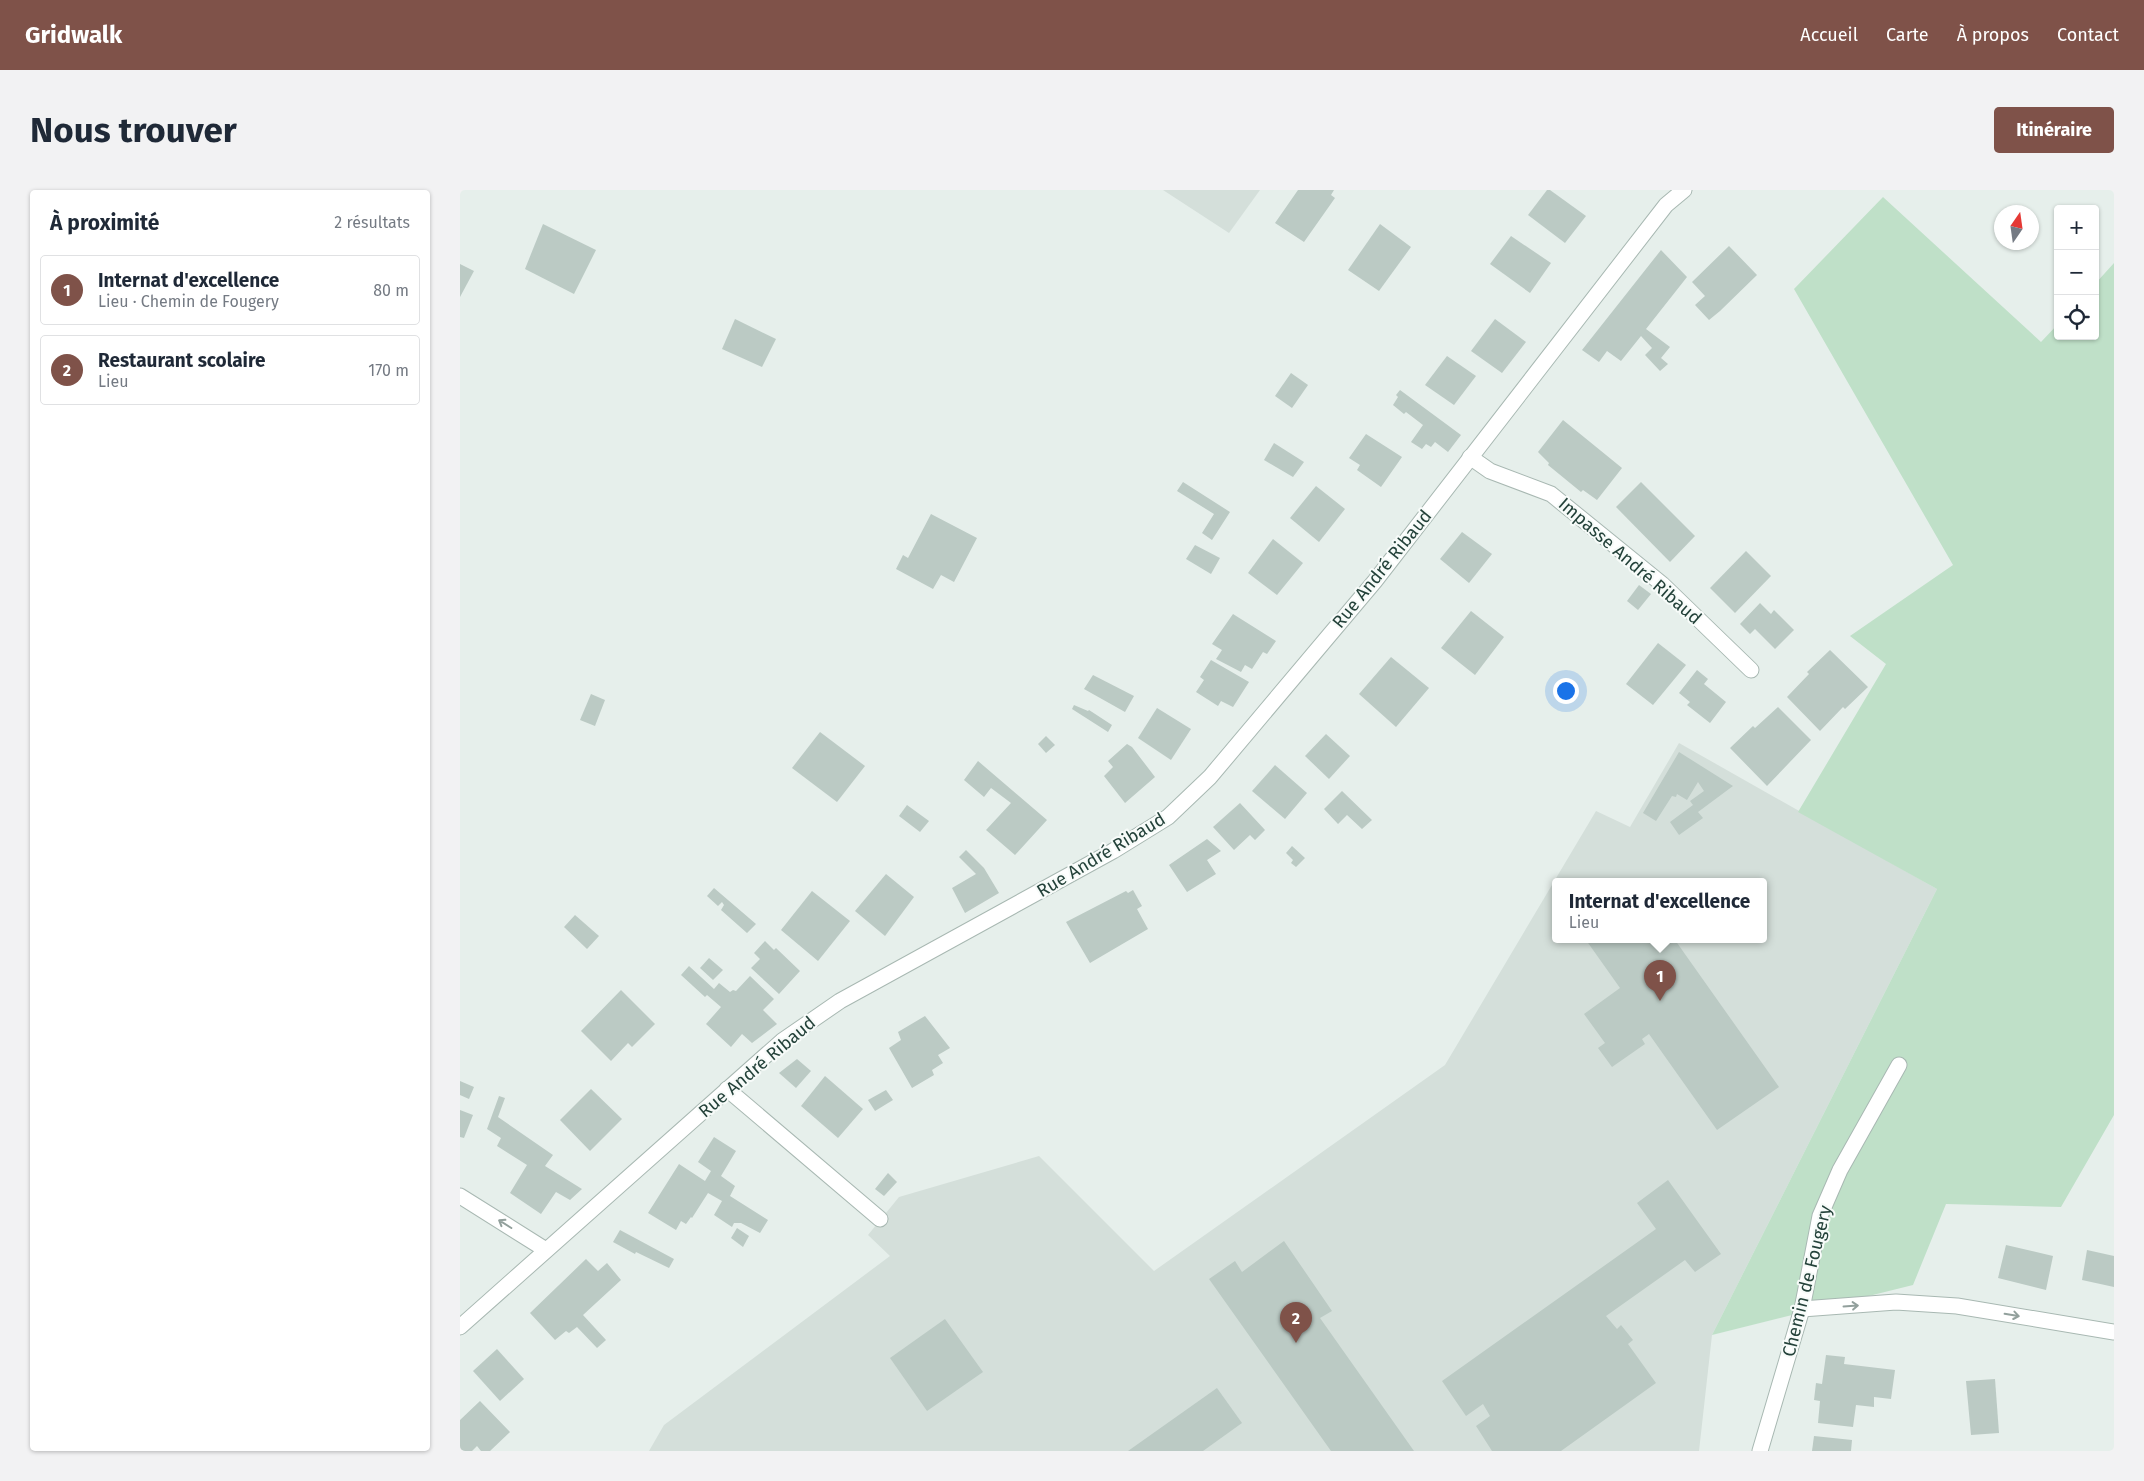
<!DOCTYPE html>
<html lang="fr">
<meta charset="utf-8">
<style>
:root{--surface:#fff;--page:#f2f2f3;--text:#1f2937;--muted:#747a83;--line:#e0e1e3;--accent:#7f5249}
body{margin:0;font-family:"Fira Sans",sans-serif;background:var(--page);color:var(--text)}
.controls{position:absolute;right:15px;top:15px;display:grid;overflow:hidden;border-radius:5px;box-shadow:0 1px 4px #0004}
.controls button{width:45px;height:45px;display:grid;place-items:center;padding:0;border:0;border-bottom:1px solid var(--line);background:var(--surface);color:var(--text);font:25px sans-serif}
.compass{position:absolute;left:1534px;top:15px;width:45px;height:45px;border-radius:50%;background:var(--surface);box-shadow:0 1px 4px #0004;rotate:13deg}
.you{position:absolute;left:1105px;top:500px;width:18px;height:18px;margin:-12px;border:4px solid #fff;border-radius:50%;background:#1a73e8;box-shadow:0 0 0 8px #1a73e833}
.badge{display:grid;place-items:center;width:32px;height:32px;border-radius:50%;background:var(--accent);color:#fff;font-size:16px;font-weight:700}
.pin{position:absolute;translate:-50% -41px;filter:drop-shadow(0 1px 2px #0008)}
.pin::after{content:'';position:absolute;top:26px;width:18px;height:15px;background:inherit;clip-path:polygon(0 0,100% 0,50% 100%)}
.popup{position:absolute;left:1092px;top:688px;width:215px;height:65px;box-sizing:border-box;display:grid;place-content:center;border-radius:5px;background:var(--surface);filter:drop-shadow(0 1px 4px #0005);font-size:16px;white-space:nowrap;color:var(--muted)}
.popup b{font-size:19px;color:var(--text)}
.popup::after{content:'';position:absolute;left:50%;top:100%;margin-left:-10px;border:10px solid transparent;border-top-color:var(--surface)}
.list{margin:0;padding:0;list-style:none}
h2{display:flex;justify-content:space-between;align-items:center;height:65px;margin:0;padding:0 20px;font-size:21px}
h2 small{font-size:16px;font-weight:400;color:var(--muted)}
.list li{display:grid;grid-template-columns:32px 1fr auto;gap:15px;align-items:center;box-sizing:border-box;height:70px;margin:0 10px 10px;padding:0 10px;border:1px solid var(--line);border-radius:5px}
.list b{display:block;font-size:19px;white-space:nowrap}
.list p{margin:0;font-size:16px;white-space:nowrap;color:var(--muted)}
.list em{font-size:16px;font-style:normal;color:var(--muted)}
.icon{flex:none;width:28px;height:28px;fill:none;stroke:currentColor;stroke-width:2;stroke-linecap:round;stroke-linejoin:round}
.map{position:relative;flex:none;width:1654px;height:1261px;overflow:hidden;border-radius:5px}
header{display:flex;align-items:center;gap:30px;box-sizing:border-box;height:70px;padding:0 25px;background:var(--accent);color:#fff}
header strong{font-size:24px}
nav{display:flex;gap:28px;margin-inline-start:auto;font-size:18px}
.intro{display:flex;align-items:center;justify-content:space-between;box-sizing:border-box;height:120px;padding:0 30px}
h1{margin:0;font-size:35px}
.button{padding:12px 22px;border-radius:5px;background:var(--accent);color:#fff;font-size:18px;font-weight:700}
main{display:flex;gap:30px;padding:0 30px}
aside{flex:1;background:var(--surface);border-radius:5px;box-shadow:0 1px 4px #0004}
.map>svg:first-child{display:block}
.built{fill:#d4dfda;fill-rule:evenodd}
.green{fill:#bfe0c8}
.building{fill:#bbcac4}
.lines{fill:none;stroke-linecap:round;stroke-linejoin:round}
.service-casing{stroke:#a8b8b2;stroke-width:17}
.minor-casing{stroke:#a8b8b2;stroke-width:17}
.service{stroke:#fff;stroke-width:15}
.minor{stroke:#fff;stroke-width:15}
.oneway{stroke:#92a09c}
.labels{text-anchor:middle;stroke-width:4;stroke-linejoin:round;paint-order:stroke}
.street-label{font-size:18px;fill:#24423a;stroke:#f7fbf9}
</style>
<header>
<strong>Gridwalk</strong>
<nav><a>Accueil</a><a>Carte</a><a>À propos</a><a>Contact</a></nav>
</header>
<div class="intro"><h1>Nous trouver</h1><a class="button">Itinéraire</a></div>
<main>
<aside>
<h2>À proximité<small>2 résultats</small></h2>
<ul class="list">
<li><span class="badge">1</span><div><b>Internat d'excellence</b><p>Lieu · Chemin de Fougery</p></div><em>80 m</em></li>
<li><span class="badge">2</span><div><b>Restaurant scolaire</b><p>Lieu</p></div><em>170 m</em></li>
</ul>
</aside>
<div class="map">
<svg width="1654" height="1261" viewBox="0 0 1654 1261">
<rect width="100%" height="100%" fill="#e6efeb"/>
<g class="built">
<polygon points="703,0 800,0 769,43"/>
<path d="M1219 553 1477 699 1252 1145 1239 1261H189L204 1235 430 1066 408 1045 439 1007 579 966 694 1081 985 875 1136 621 1170 637ZM1096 692H1304V750H1096Z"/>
</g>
<polygon class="green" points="1423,7 1581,152 1598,134 1598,146 1635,146 1635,94 1654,73 1654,925 1601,1017 1486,1014 1453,1095 1252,1145 1477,699 1338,622 1426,474 1390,446 1493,375 1334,99"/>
<g class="building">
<polygon points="838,0 874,0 871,5 875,8 844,52 815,33"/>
<polygon points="1087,0 1090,0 1126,26 1105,53 1068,25"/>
<polygon points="83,34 136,60 114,104 65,79"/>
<polygon points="920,34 951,57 919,101 888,80"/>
<polygon points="1051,46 1091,73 1070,103 1030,74"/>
<polygon points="1269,56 1297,85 1260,121 1249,130 1235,115 1245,106 1232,92"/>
<polygon points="1201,60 1227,87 1186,139 1210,157 1201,168 1208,174 1200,181 1185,165 1192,158 1181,146 1161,171 1147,161 1139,172 1122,160"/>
<polygon points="0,74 14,81 0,107"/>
<polygon points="275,129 316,149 302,177 262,159"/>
<polygon points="1035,129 1066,152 1042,183 1011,161"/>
<polygon points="987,166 1016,186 994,215 965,195"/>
<polygon points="831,183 848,195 832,218 815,206"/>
<polygon points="940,200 1001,245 988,262 975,252 971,257 966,254 962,259 951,252 963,235 946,222 944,224 933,215 938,207 936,205"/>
<polygon points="1103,230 1162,278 1137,310 1123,300 1121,302 1088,275 1089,273 1078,262"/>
<polygon points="906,244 942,267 921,297 897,280 900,275 889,268"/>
<polygon points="814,253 844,272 833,287 804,270"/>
<polygon points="723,292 770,322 752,350 742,343 754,324 717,301"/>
<polygon points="1181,292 1235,346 1210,372 1156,317"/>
<polygon points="856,296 885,319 859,352 830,328"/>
<polygon points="471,324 517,348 494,392 481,385 473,399 436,379 443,365 448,368"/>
<polygon points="1002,342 1032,364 1009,393 980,369"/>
<polygon points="813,349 843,373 817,405 788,383"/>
<polygon points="735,355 760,368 751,384 726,369"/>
<polygon points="1286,361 1311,386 1275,423 1250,398"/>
<polygon points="1179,395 1191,404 1178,420 1167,411"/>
<polygon points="1300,413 1311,424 1314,420 1334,440 1315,459 1295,439 1290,444 1280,434"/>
<polygon points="1011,421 1044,447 1015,485 981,458"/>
<polygon points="773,424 816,451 807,464 803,462 792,479 785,475 781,482 756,469 762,460 752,454"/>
<polygon points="1198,453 1226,475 1193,515 1166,494"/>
<polygon points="1370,460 1408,497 1385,519 1383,517 1360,541 1327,507 1349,484 1347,482"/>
<polygon points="931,467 969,498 936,537 899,504"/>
<polygon points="751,470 789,492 773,517 761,511 758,516 736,502 744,490 740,487"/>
<polygon points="1237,480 1248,489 1244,494 1266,512 1250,533 1227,515 1230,512 1219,503"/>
<polygon points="633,485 674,506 665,522 624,499"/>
<polygon points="131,504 145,510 135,536 120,530"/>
<polygon points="614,515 628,521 629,520 652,535 648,542 612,519"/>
<polygon points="1318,517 1351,550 1307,596 1270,558 1293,536 1295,538"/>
<polygon points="697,518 731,539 711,570 678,548"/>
<polygon points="360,542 405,576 377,612 332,578"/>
<polygon points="866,544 890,566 869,589 845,566"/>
<polygon points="586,546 595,555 586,563 578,554"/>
<polygon points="667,554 672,557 695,587 665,613 644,586 653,577 648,571"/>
<polygon points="1219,562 1273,596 1238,622 1243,628 1219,645 1210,632 1233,615 1230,611 1244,601 1238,592 1227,610 1217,604 1216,607 1212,606 1196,631 1183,623"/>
<polygon points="518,571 587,630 555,665 526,640 551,613 531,598 524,607 504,590"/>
<polygon points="815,575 847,603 825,629 792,601"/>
<polygon points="882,601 912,630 902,639 887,625 878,634 864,619"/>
<polygon points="780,613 805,640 795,650 790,645 774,660 753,637"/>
<polygon points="447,615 469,631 460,642 439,626"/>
<polygon points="747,649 761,661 747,670 756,684 727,702 709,675"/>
<polygon points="832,656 845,668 836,677 831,673 833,670 826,663"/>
<polygon points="506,660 524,678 539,703 505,723 492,698 516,684 499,667"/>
<polygon points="426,684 454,707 425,746 395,721"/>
<polygon points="254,698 296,734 287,743 261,720 264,715 262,712 258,716 247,706"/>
<polygon points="673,700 682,716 677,719 688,739 630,773 606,732 666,701 668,703"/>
<polygon points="352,701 390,731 358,771 321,740"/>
<polygon points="115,725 139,746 127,759 104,737"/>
<polygon points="1126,750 1215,750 1319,897 1257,940 1189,844 1182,849 1185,854 1152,877 1138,858 1145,853 1124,824 1160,798"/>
<polygon points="305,751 314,760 316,758 340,781 319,804 291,778 300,769 294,763"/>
<polygon points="249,768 263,780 253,790 240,778"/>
<polygon points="229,776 254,799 259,793 270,802 273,800 276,801 290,786 314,809 303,820 317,834 292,853 282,844 271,857 246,834 261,817 247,805 245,807 221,785"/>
<polygon points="161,800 195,834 172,857 168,853 151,871 121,841"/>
<polygon points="465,826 490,858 478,865 483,873 472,880 474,885 452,898 429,858 441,850 438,842"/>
<polygon points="337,869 351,881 336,898 319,883"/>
<polygon points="365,886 403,919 378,948 341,916"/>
<polygon points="0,891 14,897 9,909 0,905"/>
<polygon points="131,899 162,929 130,961 100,930"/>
<polygon points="426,900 433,910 415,921 408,910"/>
<polygon points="39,906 45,908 38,927 93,965 85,976 122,999 110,1010 96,1002 81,1024 50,1003 67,975 37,956 41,948 27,939"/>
<polygon points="0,920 13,925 4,948 0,947"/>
<polygon points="254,947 276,961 261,986 275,996 270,1006 308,1030 300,1043 281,1033 274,1033 272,1037 254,1025 262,1011 248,1003 232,1028 231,1027 226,1034 221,1031 216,1040 188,1023 219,974 245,991 251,981 238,972"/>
<polygon points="428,983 437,992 424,1006 415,999"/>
<polygon points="1208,990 1261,1064 1235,1082 1225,1070 1146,1126 1157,1139 1161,1135 1173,1150 1168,1154 1196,1193 1101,1261 1032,1261 1016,1236 1030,1226 1023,1214 1006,1226 982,1191 1196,1039 1177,1013"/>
<polygon points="277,1038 289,1046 283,1057 271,1048"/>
<polygon points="160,1040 214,1069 209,1078 176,1062 175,1064 153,1052"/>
<polygon points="824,1051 872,1121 860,1128 954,1261 871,1261 749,1089 775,1071 782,1082"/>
<polygon points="1546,1055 1593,1066 1586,1100 1538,1088"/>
<polygon points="1627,1060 1654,1066 1654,1097 1622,1090"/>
<polygon points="126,1069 138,1081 147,1073 161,1090 123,1125 146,1150 137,1158 117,1137 109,1143 106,1141 95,1150 70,1123"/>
<polygon points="485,1129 523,1182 467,1221 430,1168"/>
<polygon points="37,1159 64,1189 40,1211 13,1181"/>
<polygon points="1366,1165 1385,1167 1384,1174 1435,1180 1431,1209 1414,1207 1414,1217 1396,1215 1393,1237 1358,1233 1360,1211 1354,1210 1356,1193 1362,1194"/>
<polygon points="1535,1189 1539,1243 1511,1245 1506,1191"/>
<polygon points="757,1198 782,1233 743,1261 668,1261"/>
<polygon points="20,1211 50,1242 30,1261 21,1261 17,1256 12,1261 0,1261 0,1230"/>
<polygon points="1354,1246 1392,1250 1391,1261 1352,1261"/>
</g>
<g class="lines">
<g class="service-casing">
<polyline id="service" points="267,899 420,1029"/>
</g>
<g class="minor-casing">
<g id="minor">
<polyline points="1010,267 1030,281 1091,304 1202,394 1291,480"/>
<polyline points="0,1006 86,1060"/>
<polyline points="1342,1119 1436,1112 1497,1116 1654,1142"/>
<polyline points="0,1137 322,851 380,811 653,661 708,627 750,587 915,391 1206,15 1224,0"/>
<polyline points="1300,1261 1342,1119 1360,1026 1380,980 1439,875"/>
</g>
</g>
<use href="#service" class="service"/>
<use href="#minor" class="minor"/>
</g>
<defs><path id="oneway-shaft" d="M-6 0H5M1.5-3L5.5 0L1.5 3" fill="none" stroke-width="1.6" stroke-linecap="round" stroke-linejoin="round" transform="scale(1.25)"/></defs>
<g class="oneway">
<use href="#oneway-shaft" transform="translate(45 1034) rotate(-148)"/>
<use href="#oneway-shaft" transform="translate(1391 1116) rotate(-4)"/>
<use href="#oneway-shaft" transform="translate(1552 1125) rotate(9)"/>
</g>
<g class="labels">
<g class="street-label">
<text transform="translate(1170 371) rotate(41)" y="6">Impasse André Ribaud</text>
<text transform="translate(922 379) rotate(-51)" y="6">Rue André Ribaud</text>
<text transform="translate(641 665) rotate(-31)" y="6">Rue André Ribaud</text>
<text transform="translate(297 877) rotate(-40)" y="6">Rue André Ribaud</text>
<text transform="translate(1347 1091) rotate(-76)" y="6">Chemin de Fougery</text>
</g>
</g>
</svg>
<div class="controls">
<button>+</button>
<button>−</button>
<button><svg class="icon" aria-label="locate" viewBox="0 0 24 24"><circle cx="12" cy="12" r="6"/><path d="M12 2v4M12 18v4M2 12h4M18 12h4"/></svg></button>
</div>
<svg class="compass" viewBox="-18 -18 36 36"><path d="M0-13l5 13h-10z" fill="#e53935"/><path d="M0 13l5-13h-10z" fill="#747a83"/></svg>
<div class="you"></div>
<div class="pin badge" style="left:1200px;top:811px">1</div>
<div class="popup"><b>Internat d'excellence</b>Lieu</div>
<div class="pin badge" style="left:836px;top:1153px">2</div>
</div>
</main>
